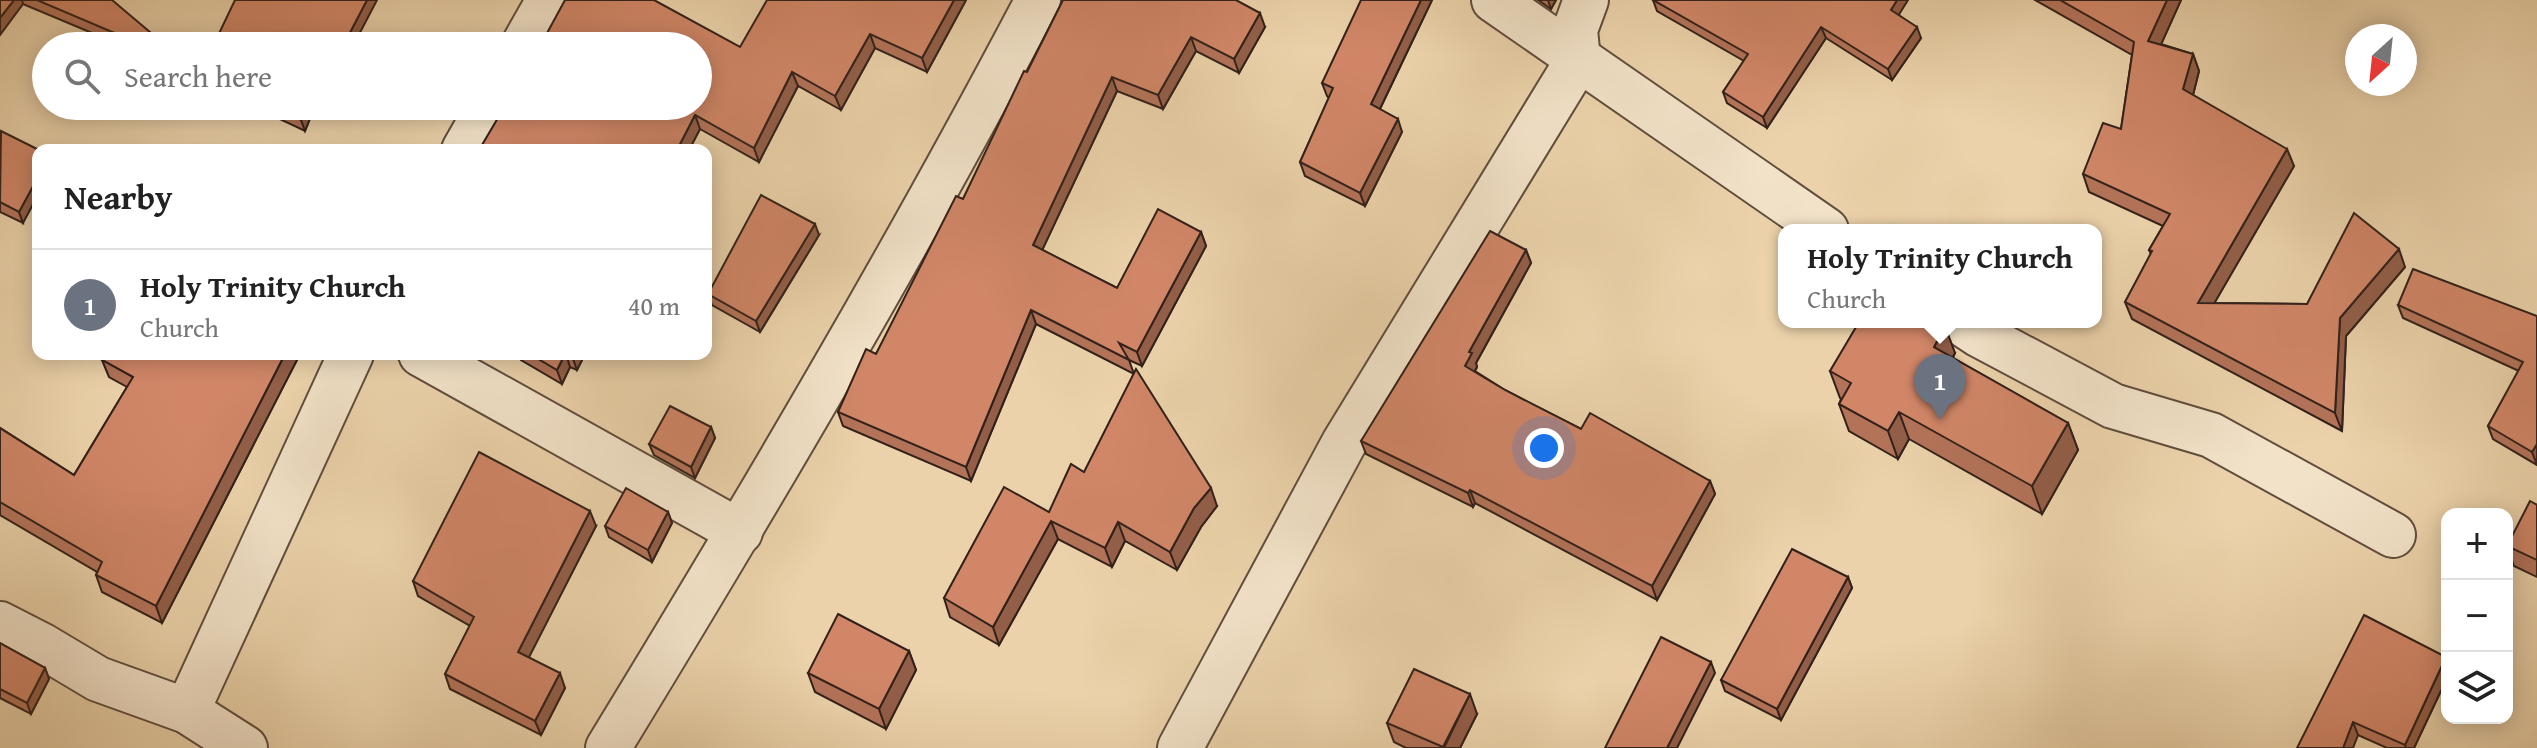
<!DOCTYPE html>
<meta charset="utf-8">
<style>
:root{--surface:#fff;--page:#f2f2f2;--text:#222;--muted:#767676;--line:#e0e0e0;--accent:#8f2418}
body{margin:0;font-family:"Gentium Book Plus",serif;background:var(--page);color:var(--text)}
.controls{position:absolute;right:24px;bottom:24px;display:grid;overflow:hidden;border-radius:16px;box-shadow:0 4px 20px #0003}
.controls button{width:72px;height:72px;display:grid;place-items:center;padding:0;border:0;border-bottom:2px solid var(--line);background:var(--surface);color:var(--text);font:40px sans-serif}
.compass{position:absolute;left:2345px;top:24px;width:72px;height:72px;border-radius:50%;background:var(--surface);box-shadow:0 4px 20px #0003;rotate:207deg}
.you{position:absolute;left:1544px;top:448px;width:28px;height:28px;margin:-20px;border:6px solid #fff;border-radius:50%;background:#1a73e8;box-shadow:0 0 0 12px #1a73e833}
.badge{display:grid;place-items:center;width:52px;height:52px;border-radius:50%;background:var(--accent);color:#fff;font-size:26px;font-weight:700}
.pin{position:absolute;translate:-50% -66px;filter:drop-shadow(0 2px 4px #0008)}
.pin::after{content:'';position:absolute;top:42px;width:28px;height:24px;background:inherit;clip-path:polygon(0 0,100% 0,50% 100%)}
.popup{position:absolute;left:1778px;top:224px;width:324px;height:104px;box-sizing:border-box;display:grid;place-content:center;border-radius:16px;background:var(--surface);filter:drop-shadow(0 2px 6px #0005);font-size:26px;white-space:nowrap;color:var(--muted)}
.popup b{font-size:30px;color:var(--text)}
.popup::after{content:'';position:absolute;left:50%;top:100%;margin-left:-16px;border:16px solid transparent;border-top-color:var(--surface)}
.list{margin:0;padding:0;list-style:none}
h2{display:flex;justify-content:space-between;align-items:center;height:104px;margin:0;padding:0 32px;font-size:34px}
h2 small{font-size:26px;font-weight:400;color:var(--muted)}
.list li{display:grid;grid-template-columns:52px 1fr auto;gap:24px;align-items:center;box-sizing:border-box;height:112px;padding:0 32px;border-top:2px solid var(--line)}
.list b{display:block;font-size:30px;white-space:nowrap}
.list p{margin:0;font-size:26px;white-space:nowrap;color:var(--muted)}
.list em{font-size:26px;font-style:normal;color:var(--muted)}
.icon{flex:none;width:44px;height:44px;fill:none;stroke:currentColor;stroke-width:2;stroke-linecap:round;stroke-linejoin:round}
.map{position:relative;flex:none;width:2537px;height:748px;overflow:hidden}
.search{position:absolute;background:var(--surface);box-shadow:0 4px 20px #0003;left:32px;top:32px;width:680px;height:88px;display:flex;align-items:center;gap:20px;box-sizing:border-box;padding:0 28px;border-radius:44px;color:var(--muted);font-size:30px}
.panel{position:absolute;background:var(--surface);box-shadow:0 4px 20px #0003;left:32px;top:144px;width:680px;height:216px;border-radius:16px}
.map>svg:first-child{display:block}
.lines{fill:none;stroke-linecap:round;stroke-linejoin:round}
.minor-casing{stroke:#604d3e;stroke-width:48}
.minor{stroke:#f2e2c8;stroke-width:44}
.wall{fill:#b37359;stroke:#32211a;stroke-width:2}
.shaded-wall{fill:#925e48;stroke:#32211a;stroke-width:2}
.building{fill:#d08667;stroke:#32211a;stroke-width:2}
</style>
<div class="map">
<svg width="2537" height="748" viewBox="0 0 2537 748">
<rect width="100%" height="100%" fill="#ebd2aa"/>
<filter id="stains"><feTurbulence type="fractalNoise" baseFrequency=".0025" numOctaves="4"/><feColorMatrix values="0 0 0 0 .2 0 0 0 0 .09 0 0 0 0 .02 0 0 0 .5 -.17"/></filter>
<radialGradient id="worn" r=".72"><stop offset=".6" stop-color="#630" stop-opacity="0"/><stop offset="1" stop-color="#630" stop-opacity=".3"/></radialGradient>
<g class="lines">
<g class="minor-casing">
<g id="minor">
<polyline points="1494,0 1826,230"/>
<polyline points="523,46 549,0"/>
<polyline points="464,150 489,106"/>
<polyline points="1960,322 1978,334 2113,406 2211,435 2393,535"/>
<polyline points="421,354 740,532"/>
<polyline points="0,624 41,645 98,679 187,711 245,748"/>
<polyline points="187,711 351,354"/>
<path d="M608 748C758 502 904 255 1038 0"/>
<polyline points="1180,748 1344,443 1578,60 1575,30 1586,0"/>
</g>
</g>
<use href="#minor" class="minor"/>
</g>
<g class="wall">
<polygon points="0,0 112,0 160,46 123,46 23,4"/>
<polygon points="966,0 927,72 875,48 841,110 798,86 759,162 700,129 689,150 479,150 698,106 740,47"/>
<polygon points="1063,0 1265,27 1239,73 1196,51 1163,109 1117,91 1042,250 1117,288 1201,232 1206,246 1142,366 1129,360 1134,374 1036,324 971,481 843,426 838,412 876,354 963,199"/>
<polygon points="1432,0 1380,109 1402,132 1365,206 1305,176 1300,162 1329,98 1327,96 1322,83"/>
<polygon points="1538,0 1556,0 1551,9"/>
<polygon points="1653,0 1899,15 1921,38 1892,80 1826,38 1767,128 1727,103 1723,92 1744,61 1657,11"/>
<polygon points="2035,0 2181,0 2161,44 2193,54 2199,71 2193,95 2294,166 2214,303 2307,304 2405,267 2346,336 2342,431 2132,319 2125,302 2151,254 2149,250 2163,226 2089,192 2083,174 2121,129 2132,55"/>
<polygon points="252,106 315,106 305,131"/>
<polygon points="0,132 23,223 0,212"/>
<polygon points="819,235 760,332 712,305 708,294"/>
<polygon points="1526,250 1531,263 1476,363 1477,367 1475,371 1505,390 1581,429 1710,481 1715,494 1657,600 1475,503 1473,507 1366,454 1361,441"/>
<polygon points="2398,305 2537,316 2537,465 2493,439 2488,426 2519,371 2403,318"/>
<polygon points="1955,353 1953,358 2068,423 2078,450 2042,514 1909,439 1898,459 1849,431 1839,404 1841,399 1840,398 1830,371"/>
<polygon points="106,354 300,354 162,623 102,592 96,575 97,572 0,515 0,428 74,475 127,387 109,377 102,360"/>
<polygon points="519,354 585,354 577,370 570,367 562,384 521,360"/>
<polygon points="711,427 715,438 695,478 654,455 649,444"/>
<polygon points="1084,472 1217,506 1201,527 1177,570 1125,541 1112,567 1058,539 999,645 950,617 944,598 1049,512"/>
<polygon points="2537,505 2537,577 2514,566 2507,546"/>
<polygon points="668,512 672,523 652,562 609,537 605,526"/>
<polygon points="596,526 528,657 565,688 541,735 450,689 445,674 470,626 418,596 413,581"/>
<polygon points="1848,577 1852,588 1781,720 1725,691 1721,680"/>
<polygon points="0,643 45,668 49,679 31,714 0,698"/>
<polygon points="909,651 916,670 886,729 815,692 808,673"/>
<polygon points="2447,660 2447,678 2414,748 2387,748 2358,735 2297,748"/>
<polygon points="1477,714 1460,748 1406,748 1394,742 1387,723"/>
</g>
<g class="shaded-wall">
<polygon points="14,0 22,0 23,4 0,35 0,18"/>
<polygon points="367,0 377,0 353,46 343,46"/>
<polygon points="954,0 966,0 927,72 922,58"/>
<polygon points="1421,0 1432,0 1376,117 1371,104"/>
<polygon points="1548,0 1556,0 1551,9"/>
<polygon points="1897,0 1908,0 1895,21 1891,10"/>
<polygon points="2167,0 2181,0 2155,58 2148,41"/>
<polygon points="1260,13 1265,27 1239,73 1234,59"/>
<polygon points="1821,27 1826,38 1767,128 1763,117"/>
<polygon points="1917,27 1921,38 1892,80 1888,69"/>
<polygon points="870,34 875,48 841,110 835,96"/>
<polygon points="1191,37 1196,51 1163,109 1158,95"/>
<polygon points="157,38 160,46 152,46"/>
<polygon points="2193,54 2199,71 2190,107 2183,89"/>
<polygon points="792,72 798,86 759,162 754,148"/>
<polygon points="1112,77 1117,91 1038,259 1033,245"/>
<polygon points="307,106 315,106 305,131 301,120"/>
<polygon points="695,115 700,129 689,150 677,150"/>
<polygon points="1398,119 1402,132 1365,206 1360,193"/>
<polygon points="2287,149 2294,166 2204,321 2198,303"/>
<polygon points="38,177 38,195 23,223 19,212"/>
<polygon points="815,224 819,235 760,332 756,321"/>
<polygon points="1201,232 1206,246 1142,366 1137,352"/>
<polygon points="2399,249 2405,267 2346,336 2342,431 2335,413 2340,318"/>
<polygon points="1526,250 1531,263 1476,363 1477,367 1470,379 1465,366 1469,352"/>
<polygon points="1031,310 1036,324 971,481 966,467"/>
<polygon points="1945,326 1955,353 1943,374 1934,347"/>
<polygon points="285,354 300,354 162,623 156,606"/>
<polygon points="565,354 566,354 570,367 562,384 557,370"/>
<polygon points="573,354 585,354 577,370 572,356"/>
<polygon points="1899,412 1909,439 1898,459 1888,431"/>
<polygon points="2068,423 2078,450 2042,514 2032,486"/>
<polygon points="711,427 715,438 695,478 691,467"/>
<polygon points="2537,444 2537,465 2532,452"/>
<polygon points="1710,481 1715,494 1657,600 1652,586"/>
<polygon points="1211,488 1217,506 1201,527 1177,570 1170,552 1194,508"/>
<polygon points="1470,490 1475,503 1473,507 1468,493"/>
<polygon points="590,511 596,526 524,667 518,652"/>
<polygon points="668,512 672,523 652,562 648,550"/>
<polygon points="1051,521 1058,539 999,645 993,627"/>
<polygon points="1118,522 1125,541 1112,567 1105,548"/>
<polygon points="1848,577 1852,588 1781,720 1777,709"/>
<polygon points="909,651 916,670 886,729 879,709"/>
<polygon points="2446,657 2447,678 2414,748 2406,748 2405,745"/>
<polygon points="1711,662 1715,673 1677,748 1667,748"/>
<polygon points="45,668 49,679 31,714 27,703"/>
<polygon points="560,673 565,688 541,735 535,721"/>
<polygon points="1470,694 1477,714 1460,748 1444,748"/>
<polygon points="2353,722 2358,735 2353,748 2343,748"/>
</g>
<g class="building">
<polygon points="0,0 14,0 0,18"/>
<polygon points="37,0 112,0 157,38 152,46 145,46"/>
<polygon points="235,0 367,0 343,46 213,46"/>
<polygon points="565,0 654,0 740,47 767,0 954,0 922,58 870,34 835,96 792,72 754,148 695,115 677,150 479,150 505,106 698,106 698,46 540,46"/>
<polygon points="1063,0 1236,0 1260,13 1234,59 1191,37 1158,95 1112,77 1033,245 1117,288 1158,209 1201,232 1137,352 1119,343 1129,360 1031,310 966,467 838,412 866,349 876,354 956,196 963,199 1024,71 1027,72"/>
<polygon points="1361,0 1421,0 1371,104 1398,119 1360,193 1300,162 1333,88 1322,83"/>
<polygon points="1653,0 1897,0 1891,10 1917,27 1888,69 1821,27 1763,117 1723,92 1748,54"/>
<polygon points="2060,0 2167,0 2148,41 2193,54 2183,89 2287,149 2198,303 2307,304 2354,213 2399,249 2340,318 2335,413 2125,302 2152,251 2149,250 2170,214 2083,174 2103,123 2121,129 2134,42"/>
<polygon points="271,106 307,106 301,120"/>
<polygon points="1,131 39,150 38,150 38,177 19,212 0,202"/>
<polygon points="761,195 815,224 756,321 708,294"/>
<polygon points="1490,231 1526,250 1469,352 1472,353 1465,366 1505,390 1581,429 1590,413 1710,481 1652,586 1470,490 1468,493 1361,441"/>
<polygon points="2413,269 2537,316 2537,444 2532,452 2488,426 2523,362 2398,305"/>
<polygon points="1859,322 1938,322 1945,326 1934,347 2068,423 2032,486 1899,412 1888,431 1839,404 1851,383 1830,371"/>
<polygon points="106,354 285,354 156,606 96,575 102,562 0,502 0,428 74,475 133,377 102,360"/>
<polygon points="530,354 565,354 557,370"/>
<polygon points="1136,369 1211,488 1194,508 1170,552 1118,522 1105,548 1051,521 993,627 944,598 1004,487 1049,512 1071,464 1084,472"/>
<polygon points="670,406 711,427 691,467 649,444"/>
<polygon points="479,452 590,511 518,652 560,673 535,721 445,674 474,617 413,581"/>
<polygon points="626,488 668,512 648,550 605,526"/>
<polygon points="2530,501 2537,505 2537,560 2507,546"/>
<polygon points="1792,549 1848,577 1777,709 1721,680"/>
<polygon points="838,614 909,651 879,709 808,673"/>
<polygon points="2364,615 2446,657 2405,745 2353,722 2343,748 2297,748"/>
<polygon points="1661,637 1711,662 1667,748 1605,748"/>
<polygon points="0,643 45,668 27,703 0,689"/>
<polygon points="1414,669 1470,694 1443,747 1387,723"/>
</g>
<rect width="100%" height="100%" filter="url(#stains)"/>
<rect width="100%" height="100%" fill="url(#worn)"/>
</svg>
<div class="controls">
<button>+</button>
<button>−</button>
<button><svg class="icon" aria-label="layers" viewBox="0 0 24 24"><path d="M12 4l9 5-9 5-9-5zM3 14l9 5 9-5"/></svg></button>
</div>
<svg class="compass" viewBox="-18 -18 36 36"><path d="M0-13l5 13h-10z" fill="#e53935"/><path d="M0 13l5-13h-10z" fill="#767676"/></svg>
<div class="you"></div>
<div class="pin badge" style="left:1940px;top:420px;background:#6b7280">1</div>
<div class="popup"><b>Holy Trinity Church</b>Church</div>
<div class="search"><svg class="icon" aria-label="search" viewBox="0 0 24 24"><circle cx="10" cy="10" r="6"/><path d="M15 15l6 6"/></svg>Search here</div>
<section class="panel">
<h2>Nearby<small></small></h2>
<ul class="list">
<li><span class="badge" style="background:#6b7280">1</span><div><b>Holy Trinity Church</b><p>Church</p></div><em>40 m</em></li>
</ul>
</section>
</div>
